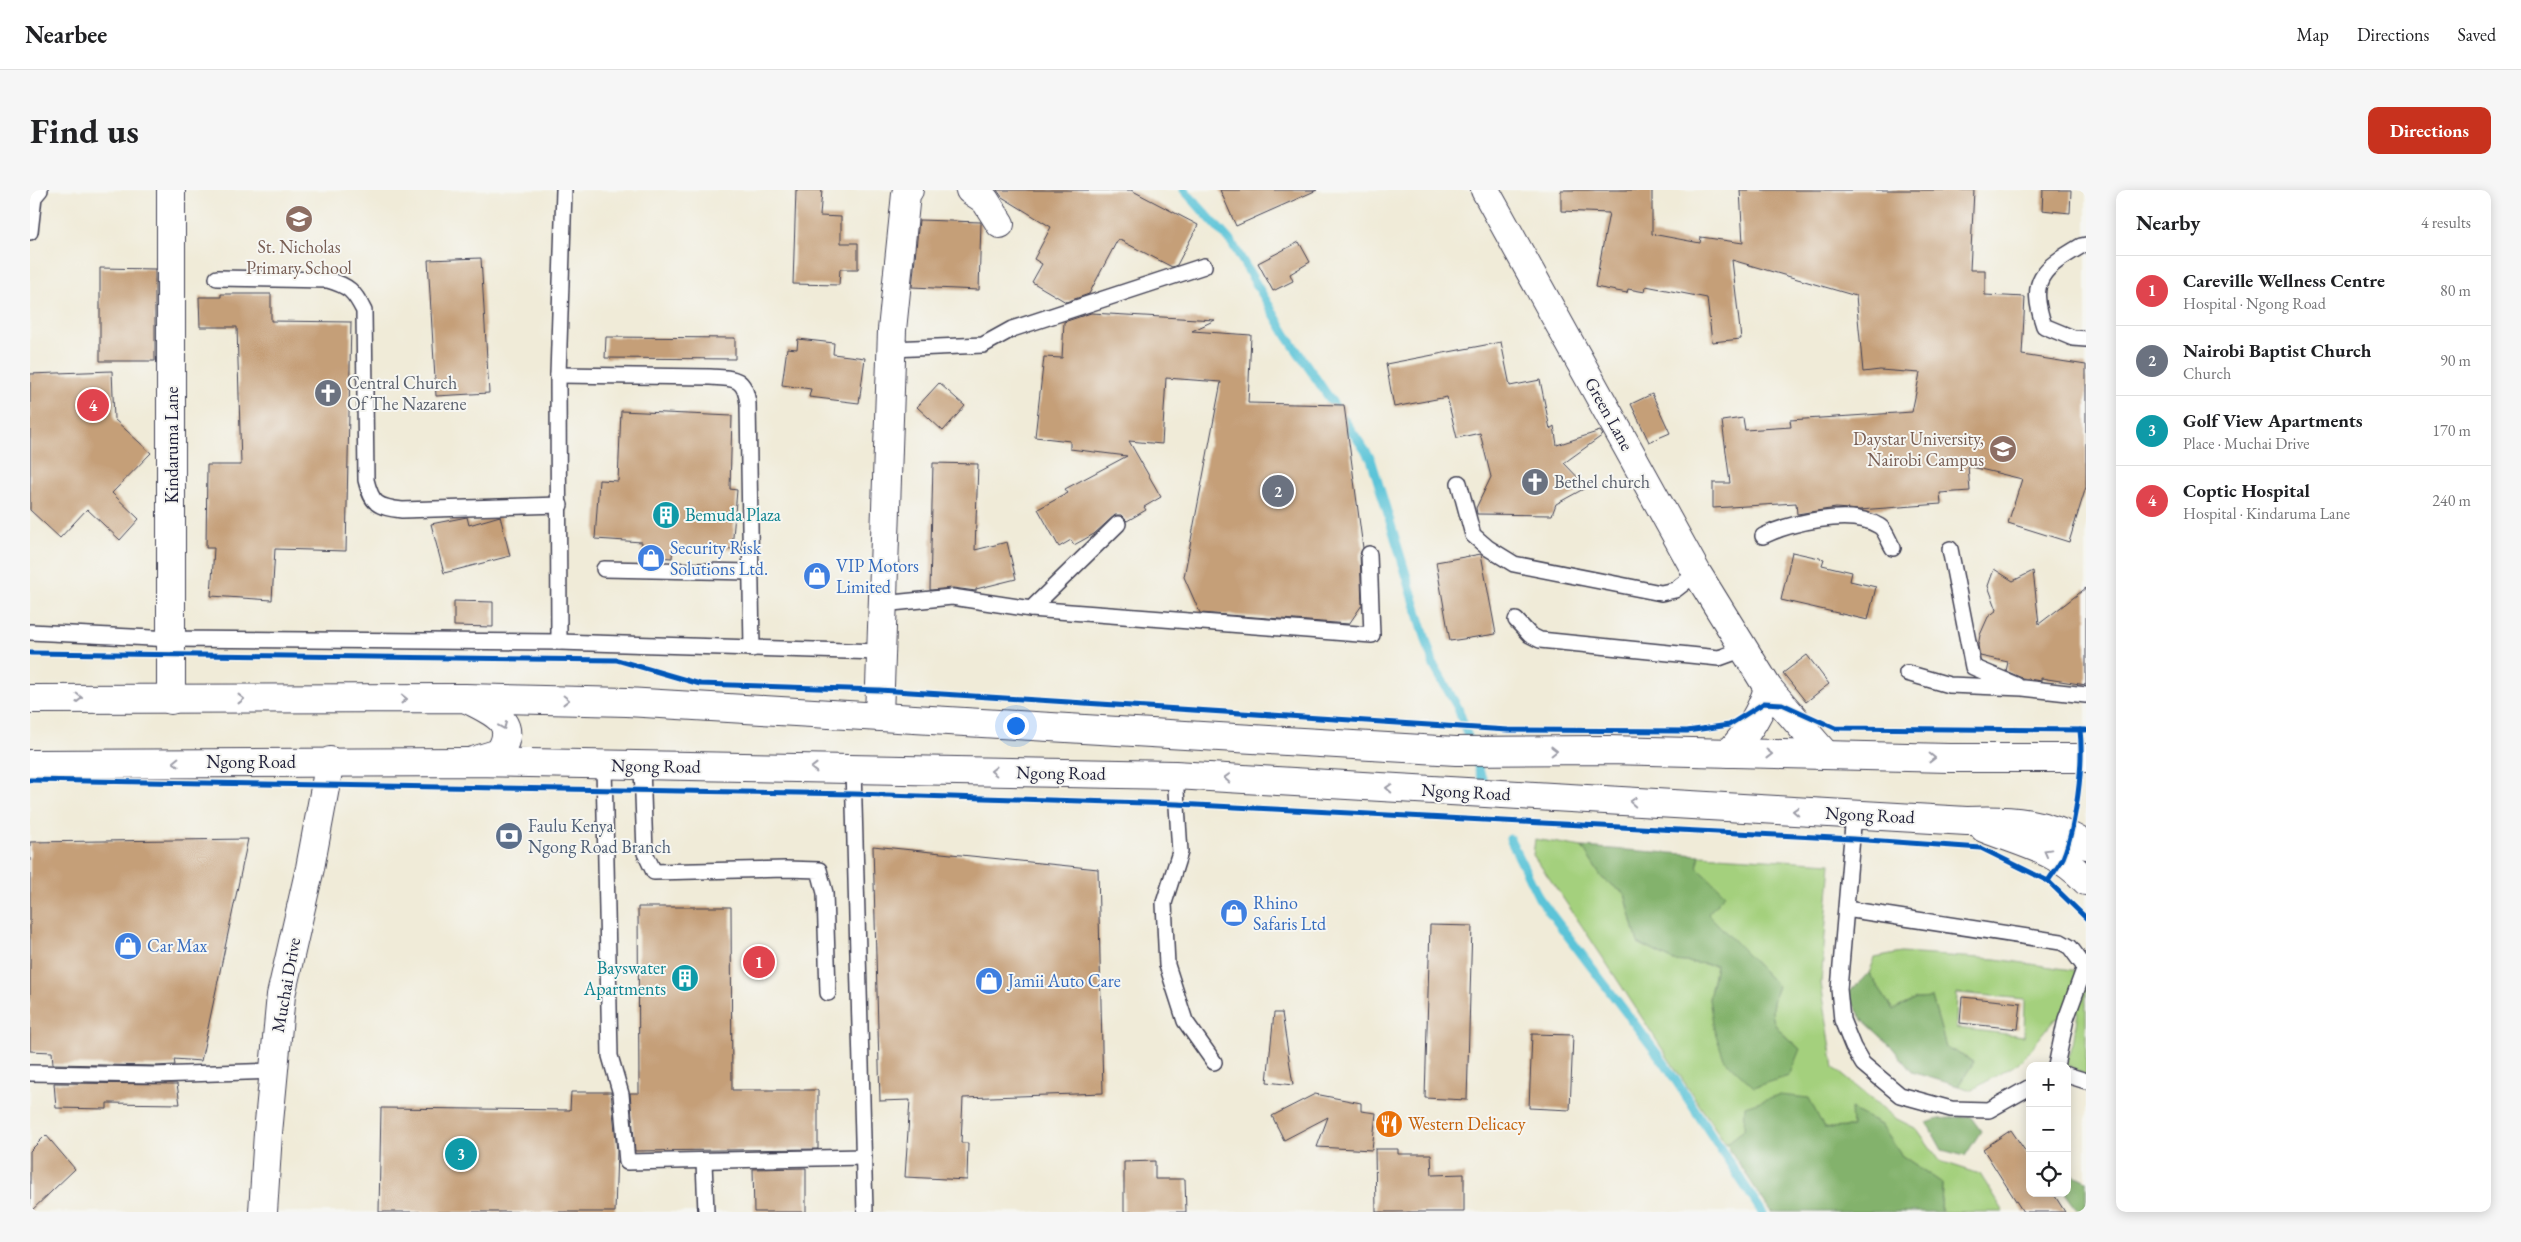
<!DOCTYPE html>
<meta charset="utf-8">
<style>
:root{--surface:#fff;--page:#f6f6f6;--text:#202124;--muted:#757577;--line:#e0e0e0;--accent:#c8321e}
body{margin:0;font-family:"EB Garamond",serif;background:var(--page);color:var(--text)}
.controls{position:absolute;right:15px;bottom:15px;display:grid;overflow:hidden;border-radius:10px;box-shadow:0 2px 12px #0003}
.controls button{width:45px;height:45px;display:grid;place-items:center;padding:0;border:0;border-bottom:1px solid var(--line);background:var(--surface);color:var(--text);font:25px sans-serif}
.you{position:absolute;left:985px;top:535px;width:18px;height:18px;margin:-12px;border:4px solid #fff;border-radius:50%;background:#1a73e8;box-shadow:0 0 0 8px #1a73e833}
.badge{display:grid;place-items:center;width:32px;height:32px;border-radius:50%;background:var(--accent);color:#fff;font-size:16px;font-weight:700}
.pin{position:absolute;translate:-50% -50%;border:2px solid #fff;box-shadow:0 1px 5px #0006}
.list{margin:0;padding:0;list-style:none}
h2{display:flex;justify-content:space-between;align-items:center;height:65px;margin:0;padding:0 20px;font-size:21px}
h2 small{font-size:16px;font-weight:400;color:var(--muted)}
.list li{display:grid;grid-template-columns:32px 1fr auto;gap:15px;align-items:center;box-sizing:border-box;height:70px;padding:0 20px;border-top:1px solid var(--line)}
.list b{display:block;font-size:19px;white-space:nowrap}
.list p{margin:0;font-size:16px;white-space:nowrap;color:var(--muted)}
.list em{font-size:16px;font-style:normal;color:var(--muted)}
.icon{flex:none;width:28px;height:28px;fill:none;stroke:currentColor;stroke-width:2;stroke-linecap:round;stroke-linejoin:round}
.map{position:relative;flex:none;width:2056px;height:1022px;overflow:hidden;border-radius:10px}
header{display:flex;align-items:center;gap:30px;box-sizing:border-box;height:70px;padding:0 25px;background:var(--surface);border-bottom:1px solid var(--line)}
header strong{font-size:24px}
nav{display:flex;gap:28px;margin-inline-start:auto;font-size:18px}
.intro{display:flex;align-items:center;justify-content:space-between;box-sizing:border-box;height:120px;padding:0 30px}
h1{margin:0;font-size:35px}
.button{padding:12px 22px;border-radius:10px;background:var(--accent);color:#fff;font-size:18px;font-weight:700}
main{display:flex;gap:30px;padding:0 30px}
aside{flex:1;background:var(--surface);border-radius:10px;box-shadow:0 2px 12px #0003}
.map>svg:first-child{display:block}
.green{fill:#a4d07d;stroke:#63795c;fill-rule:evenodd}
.forest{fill:#83b26c;stroke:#526a54}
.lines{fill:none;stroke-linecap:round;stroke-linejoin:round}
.stream{stroke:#5cc4d8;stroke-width:9}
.building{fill:#c59f78}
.lane-casing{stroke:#414053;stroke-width:18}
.street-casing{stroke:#414053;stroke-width:30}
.secondary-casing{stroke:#414053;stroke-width:30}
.lane{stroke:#fff;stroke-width:15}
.street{stroke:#fff;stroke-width:28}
.secondary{stroke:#fff;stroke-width:28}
.cycleway-casing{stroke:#f6f6f2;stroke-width:8}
.cycleway{stroke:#0057b8;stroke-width:5}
.oneway{stroke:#9c9ca7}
.labels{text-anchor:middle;stroke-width:4;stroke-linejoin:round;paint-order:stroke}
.education-label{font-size:18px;fill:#785e54;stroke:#f6f6f2}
.worship-label{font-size:18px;fill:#5b616d;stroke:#f6f6f2;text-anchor:start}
.street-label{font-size:18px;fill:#22223b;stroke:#f6f6f2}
.culture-label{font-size:18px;fill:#0d838f;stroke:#f6f6f2;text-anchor:start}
.shop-label{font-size:18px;fill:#366cbe;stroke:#f6f6f2;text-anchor:start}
.service-label{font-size:18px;fill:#4e5e75;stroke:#f6f6f2;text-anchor:start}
.food-label{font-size:18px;fill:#c56008;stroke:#f6f6f2;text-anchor:start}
</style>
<header>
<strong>Nearbee</strong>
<nav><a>Map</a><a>Directions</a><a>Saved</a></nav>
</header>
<div class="intro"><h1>Find us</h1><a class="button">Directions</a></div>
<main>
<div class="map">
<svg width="2056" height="1022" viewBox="0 0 2056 1022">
<rect width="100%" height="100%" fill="#f6f6f2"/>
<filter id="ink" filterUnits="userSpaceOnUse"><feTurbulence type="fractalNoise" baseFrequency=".02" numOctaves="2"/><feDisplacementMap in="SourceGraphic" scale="10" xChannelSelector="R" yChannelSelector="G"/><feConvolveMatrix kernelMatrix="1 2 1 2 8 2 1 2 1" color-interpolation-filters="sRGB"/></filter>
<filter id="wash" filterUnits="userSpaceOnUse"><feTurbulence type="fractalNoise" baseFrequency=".0096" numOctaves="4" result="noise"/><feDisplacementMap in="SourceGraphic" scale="20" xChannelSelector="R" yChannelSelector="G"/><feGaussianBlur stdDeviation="1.12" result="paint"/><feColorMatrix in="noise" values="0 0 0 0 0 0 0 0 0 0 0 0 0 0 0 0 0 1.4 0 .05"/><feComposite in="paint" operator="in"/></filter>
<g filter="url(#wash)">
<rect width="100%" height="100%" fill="#f0ebd8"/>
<g class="green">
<path d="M1505 649 1552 657 1572 688 1595 704 1608 753 1644 771 1686 775 1679 809 1770 859C1744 836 1735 831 1748 796L1677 724 1667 677 1670 665 1801 673 1791 793 1804 878 1865 928 1887 939 1910 971 1950 984 1974 1022H1911L1912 993 1871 965 1851 935 1822 920V937L1714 940 1696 954C1630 859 1570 759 1503 665Z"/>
<path d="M1871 763 1966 769 2056 782V885L2035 873 2043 854 2048 821 2025 829 1991 871 1942 900 1928 896 1944 872 1916 857 1902 808 1886 809 1863 820 1839 783 1845 768ZM1927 803 1995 809 1994 846 1926 838Z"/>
</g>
<g class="forest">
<path d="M1552 657 1670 665 1667 677 1695 704 1678 724 1748 796C1735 831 1744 836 1770 859L1759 886 1724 897 1694 869 1684 839 1679 809 1686 775 1644 771 1608 753 1595 704 1572 688Z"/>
<polygon points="1839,783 1863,820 1886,809 1902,808 1916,857 1944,872 1928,896 1882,882 1861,856 1833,830 1817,804"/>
<polygon points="1749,905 1779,908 1794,938 1822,937 1821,919 1851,935 1871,965 1912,993 1911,1022 1741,1022 1696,954 1714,940 1715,916"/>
<polygon points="1940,926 1951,941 1935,966 1912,960 1897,933 1908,929"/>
<polygon points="2037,981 2056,991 2056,1022 2049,1022 2035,1003 2037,1003"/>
</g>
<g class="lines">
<g class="stream">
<polyline points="1154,0 1202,53 1257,146 1341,269 1404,476 1428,518 1456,600"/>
<polyline points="1480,649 1509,708 1635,874 1732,1022"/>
</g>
</g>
<g id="blocks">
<g class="building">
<polygon points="766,0 792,0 790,26 811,27 811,53 828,53 828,79 810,79 809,95 763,94"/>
<polygon points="967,0 1101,0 1168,35 1147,75 1142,77 1088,49 1059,104 1036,112 1002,92 1012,74 1004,69 1021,37 972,7"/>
<polygon points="1190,0 1287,0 1206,36"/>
<polygon points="1531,0 1622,0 1622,44 1670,53 1671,47 1713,53 1710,0 1944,0 1940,80 1955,80 1955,105 1995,107 1992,165 2056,175 2056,297 2039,352 1978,333 1992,289 1938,276 1940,301 1910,303 1911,314 1829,320 1806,318 1767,324 1766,313 1683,318 1683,293 1700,293 1692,231 1713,228 1715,240 1761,237 1760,230 1882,222 1890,183 1850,180 1833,182 1826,106 1702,70 1711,149 1682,152 1677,108 1616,96 1615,102 1598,99 1597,103 1565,97 1579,23 1531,21"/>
<polygon points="2013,0 2041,0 2040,23 2012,20"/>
<polygon points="889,30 951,32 949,100 882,97"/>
<polygon points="1269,52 1280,72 1260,84 1263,91 1243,101 1228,73"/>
<polygon points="451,68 459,203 406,206 398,70"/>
<polygon points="70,78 125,79 125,171 70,171"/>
<polygon points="191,104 241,104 241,131 321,132 316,361 245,359 242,410 181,406 184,358 176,358 177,275 211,275 207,137 170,137 169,107 191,107"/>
<polygon points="1061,123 1185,130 1162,141 1221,145 1218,213 1314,215 1333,358 1330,364 1332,415 1319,434 1170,423 1154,387 1191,192 1136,188 1132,254 1099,251 1131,307 1114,317 1116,320 1097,331 1091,325 1085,325 1064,344 1044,355 1041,350 1029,357 1008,319 1038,303 1035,299 1097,266 1040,259 1040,251 1005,247 1014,167 1032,168 1034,132"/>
<polygon points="576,147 705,148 705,169 575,168"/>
<polygon points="768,149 804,153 803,164 835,168 829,213 779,207 781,199 752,195 757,158 767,159"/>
<polygon points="1471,152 1480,196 1510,190 1520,239 1524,236 1527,255 1570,241 1573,245 1534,273 1557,297 1526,314 1522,325 1447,324 1446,318 1461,287 1450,243 1427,248 1417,207 1364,217 1356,174"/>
<polygon points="82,181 84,229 121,263 82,303 109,329 90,350 57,319 30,348 0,320 0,184"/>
<polygon points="909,193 935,216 913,241 887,217"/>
<polygon points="1622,204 1640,243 1619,252 1601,214"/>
<polygon points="591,221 702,226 700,299 707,300 702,359 643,355 642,368 611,366 612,352 565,349 569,290 588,291"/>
<polygon points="903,273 948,274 945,360 977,352 986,389 946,399 946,401 923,398 900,400"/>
<polygon points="470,326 480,366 414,383 401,334 437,327 439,335"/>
<polygon points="1762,362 1794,369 1792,375 1822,382 1820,391 1846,397 1838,430 1751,410"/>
<polygon points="1451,364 1466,444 1420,451 1406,372"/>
<polygon points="1964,379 1983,391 2003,381 2009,434 2056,398 2056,495 2011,488 2011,491 1992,488 1976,481 1978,472 1950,466 1948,456 1950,445 1958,427 1967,420 1958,396"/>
<polygon points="424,411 463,412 463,437 424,436"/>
<polygon points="1777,465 1799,494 1776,512 1753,483"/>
<polygon points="218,649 171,871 144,869 145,875 125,876 23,874 22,862 0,861 0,652"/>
<polygon points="843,656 1068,679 1073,903 933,908 931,953 938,953 937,990 875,987 880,910 850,911"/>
<polygon points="608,717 701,717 702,900 788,900 788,959 605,961 600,903 609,903"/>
<polygon points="1400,735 1442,736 1437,910 1395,908"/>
<polygon points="1932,807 1991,813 1988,839 1930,833"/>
<polygon points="1244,823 1252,823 1263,895 1237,892"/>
<polygon points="1502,844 1543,845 1540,920 1499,918"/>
<polygon points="24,893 147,894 150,914 77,913 77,919 26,918"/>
<polygon points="541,902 581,902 587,961 585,1022 349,1022 351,918 540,920"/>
<polygon points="1285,904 1331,913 1331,921 1346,923 1342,960 1287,957 1298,927 1254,950 1242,926"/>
<polygon points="1981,940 2000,968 2000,1003 2023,1003 2035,1022 1993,1022 1953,959"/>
<polygon points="16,945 45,979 0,1022 0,961"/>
<polygon points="1345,959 1368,959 1368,964 1401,964 1402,985 1434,984 1434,1022 1346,1022"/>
<polygon points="1125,971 1125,989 1155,989 1156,1022 1094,1022 1094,972"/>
<polygon points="776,978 776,1022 724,1022 723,979"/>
</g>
</g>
</g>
<g filter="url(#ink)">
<use href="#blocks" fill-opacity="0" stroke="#414053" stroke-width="1"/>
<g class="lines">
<g class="lane-casing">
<g id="lane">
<polyline points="0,42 4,7 10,0"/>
<path d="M2056 55 2051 56C2012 79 1998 89 2014 136L2043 148 2056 149"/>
<path d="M187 88 298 90C319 96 324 101 334 121L336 290C342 314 347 317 372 320L530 315"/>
<polyline points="862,159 953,155 982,139 1174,76"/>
<path d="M528 185 680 187C704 188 715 187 718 214L722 459"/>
<polyline points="1429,293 1443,345 1458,358 1484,374 1631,403 1645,400 1667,383"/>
<path d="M1733 346C1760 333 1821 318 1849 336 1855 339 1859 352 1863 358"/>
<polyline points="1920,359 1943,477 1986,495"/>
<polyline points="574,379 721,382"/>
<polyline points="852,414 922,407 1001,419 1342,445 1339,364"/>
<polyline points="1001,419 1088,334"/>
<polyline points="1486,430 1500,445 1510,450 1689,468 1714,459"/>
<polyline points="0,442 142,449 529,452 850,462"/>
<polyline points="529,452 528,185 534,0"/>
<polyline points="1877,483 1919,495 1993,498 2056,505"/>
<polyline points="574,576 580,866 591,904 597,972 834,967"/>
<polyline points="612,576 615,663 624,682 756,679 789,680 795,703 798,803"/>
<polyline points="823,578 835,1022"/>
<polyline points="1145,585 1150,662 1134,713 1137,775 1155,831 1184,872"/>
<polyline points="1824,624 1809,799 1812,830 1823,857 1833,874 1870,905 1921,919 1959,920 2000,897"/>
<polyline points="1816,719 2031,752 2040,757 2054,776"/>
<polyline points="2026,876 2036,829 2056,774"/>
<polyline points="0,883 125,885 244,881"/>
<polyline points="2037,885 2056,891"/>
<polyline points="674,972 676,1022"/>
</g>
</g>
<g class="street-casing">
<g id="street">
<polyline points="940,0 955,10 970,34"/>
<polyline points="1455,0 1667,383 1738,498 1796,565"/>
<polyline points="141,510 141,0"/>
<polyline points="849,526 862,140 876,4 879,0"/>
<path d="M1699 563C1717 544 1731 524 1738 498"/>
<polyline points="233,1022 238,943 251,805 280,678 300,571"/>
</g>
</g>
<g class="secondary-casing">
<g id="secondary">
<polyline points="0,509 435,508 597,512 1426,561 1578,560 1919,568 2056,568"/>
<path d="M439 510C464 523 489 532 469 563L443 571"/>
<path d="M0 574 442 572 1145 585 1937 631C1980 629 2018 632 2056 655"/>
<path d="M1954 638C1991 653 2028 660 2056 691"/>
</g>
</g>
<use href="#lane" class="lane"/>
<use href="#street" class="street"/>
<use href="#secondary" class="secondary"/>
<g class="cycleway-casing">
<g id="cycleway">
<polyline points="0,463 587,470 670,494 849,500 1478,540 1657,541 1699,535 1734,513 1752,514 1805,538 2056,540"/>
<polyline points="0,590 824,604 1147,614 1823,649 1951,658 2018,691 2056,728"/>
<path d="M2018 691C2023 683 2029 676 2033 668 2046 636 2054 574 2050 540"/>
</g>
</g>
<use href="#cycleway" class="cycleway"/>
</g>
<defs><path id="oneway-chevron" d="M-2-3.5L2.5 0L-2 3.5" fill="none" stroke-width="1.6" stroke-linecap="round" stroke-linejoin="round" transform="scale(1.25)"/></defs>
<g class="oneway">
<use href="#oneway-chevron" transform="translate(49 508) rotate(1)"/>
<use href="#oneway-chevron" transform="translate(211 509)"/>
<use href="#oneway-chevron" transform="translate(374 509)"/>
<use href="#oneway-chevron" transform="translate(536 510) rotate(1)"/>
<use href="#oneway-chevron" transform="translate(473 536) rotate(67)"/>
<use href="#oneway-chevron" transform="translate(1524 561) rotate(-1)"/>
<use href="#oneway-chevron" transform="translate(1739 564) rotate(1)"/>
<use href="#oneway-chevron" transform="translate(1902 568) rotate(1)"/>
<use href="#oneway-chevron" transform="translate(146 572) rotate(179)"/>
<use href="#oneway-chevron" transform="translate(784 578) rotate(-180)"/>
<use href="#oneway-chevron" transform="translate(964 581) rotate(-179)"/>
<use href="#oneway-chevron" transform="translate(1197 588) rotate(-177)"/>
<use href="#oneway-chevron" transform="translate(1359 598) rotate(-177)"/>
<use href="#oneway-chevron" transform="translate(1603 612) rotate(-177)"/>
<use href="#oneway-chevron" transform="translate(1766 621) rotate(-177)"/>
<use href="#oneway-chevron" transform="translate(2017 662) rotate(-151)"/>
</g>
</g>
<defs>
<g id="school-disc" transform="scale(1.4375)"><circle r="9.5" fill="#8d6e63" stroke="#f6f6f2"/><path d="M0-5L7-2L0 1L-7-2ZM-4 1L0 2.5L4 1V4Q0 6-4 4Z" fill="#fff"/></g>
<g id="church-disc" transform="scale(1.4375)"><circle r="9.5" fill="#6b7280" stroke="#f6f6f2"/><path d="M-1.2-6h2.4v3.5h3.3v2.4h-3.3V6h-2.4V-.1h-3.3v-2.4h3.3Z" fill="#fff"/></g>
<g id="university-disc" transform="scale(1.4375)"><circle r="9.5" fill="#8d6e63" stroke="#f6f6f2"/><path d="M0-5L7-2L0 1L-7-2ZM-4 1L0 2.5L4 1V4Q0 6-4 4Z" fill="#fff"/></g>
<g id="building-disc" transform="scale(1.4375)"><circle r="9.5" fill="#0f9aa8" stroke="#f6f6f2"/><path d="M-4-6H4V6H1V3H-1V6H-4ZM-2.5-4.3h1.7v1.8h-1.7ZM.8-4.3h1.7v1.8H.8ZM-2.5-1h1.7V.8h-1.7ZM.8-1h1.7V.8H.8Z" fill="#fff"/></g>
<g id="shop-disc" transform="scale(1.4375)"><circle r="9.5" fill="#3f7fe0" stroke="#f6f6f2"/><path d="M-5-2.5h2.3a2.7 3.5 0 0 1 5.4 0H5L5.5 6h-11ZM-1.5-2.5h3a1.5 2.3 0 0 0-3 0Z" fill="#fff"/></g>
<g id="bank-disc" transform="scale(1.4375)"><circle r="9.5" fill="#5c6f8a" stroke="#f6f6f2"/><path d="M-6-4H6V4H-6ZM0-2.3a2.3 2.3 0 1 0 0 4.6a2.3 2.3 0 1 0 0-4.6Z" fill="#fff"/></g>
<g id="restaurant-disc" transform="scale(1.4375)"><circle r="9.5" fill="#e8710a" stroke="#f6f6f2"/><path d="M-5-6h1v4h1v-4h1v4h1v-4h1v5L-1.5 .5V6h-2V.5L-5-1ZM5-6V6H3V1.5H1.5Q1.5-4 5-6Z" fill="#fff"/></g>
</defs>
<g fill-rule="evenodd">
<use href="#school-disc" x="269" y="29"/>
<use href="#church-disc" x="298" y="203"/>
<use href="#university-disc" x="1973" y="259"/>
<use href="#church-disc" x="1505" y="292"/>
<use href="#building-disc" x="636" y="325"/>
<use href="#shop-disc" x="621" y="368"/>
<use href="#shop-disc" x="787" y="386"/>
<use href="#bank-disc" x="479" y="646"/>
<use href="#shop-disc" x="1204" y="723"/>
<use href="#shop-disc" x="98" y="756"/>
<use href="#building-disc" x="655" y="788"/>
<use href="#shop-disc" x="959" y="791"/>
<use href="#restaurant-disc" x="1359" y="934"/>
</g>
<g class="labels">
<g class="education-label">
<text x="269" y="63">St. Nicholas<tspan x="269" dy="21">Primary School</tspan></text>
<text x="1954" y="255" text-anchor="end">Daystar University,<tspan x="1954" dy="21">Nairobi Campus</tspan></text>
</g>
<g class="worship-label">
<text x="317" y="199">Central Church<tspan x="317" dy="21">Of The Nazarene</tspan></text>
<text x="1524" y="298">Bethel church</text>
</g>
<g class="street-label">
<text transform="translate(1579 224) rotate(61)" y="6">Green Lane</text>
<text transform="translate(142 255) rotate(-90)" y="6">Kindaruma Lane</text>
<text x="221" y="578">Ngong Road</text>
<text transform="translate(626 576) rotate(1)" y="6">Ngong Road</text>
<text transform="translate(1031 583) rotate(1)" y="6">Ngong Road</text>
<text transform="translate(1436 602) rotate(3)" y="6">Ngong Road</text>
<text transform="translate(1840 625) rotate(3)" y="6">Ngong Road</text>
<text transform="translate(256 795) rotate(-80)" y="6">Muchai Drive</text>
</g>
<g class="culture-label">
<text x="655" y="331">Bemuda Plaza</text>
<text x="636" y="784" text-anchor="end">Bayswater<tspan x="636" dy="21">Apartments</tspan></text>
</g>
<g class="shop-label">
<text x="640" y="364">Security Risk<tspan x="640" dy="21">Solutions Ltd.</tspan></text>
<text x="806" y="382">VIP Motors<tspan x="806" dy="21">Limited</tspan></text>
<text x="1223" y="719">Rhino<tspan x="1223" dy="21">Safaris Ltd</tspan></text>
<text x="117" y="762">Car Max</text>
<text x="978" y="797">Jamii Auto Care</text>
</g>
<g class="service-label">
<text x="498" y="642">Faulu Kenya<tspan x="498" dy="21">Ngong Road Branch</tspan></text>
</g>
<g class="food-label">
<text x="1378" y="940">Western Delicacy</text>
</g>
</g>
</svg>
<div class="controls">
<button>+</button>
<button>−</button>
<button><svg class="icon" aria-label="locate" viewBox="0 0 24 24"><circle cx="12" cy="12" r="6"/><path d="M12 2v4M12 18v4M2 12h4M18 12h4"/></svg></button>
</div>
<div class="you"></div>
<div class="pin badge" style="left:729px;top:772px;background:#e0444e">1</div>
<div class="pin badge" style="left:1248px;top:301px;background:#6b7280">2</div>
<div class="pin badge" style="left:431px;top:964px;background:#0f9aa8">3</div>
<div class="pin badge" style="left:63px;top:215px;background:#e0444e">4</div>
</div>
<aside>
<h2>Nearby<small>4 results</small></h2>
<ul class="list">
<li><span class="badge" style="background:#e0444e">1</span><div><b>Careville Wellness Centre</b><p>Hospital · Ngong Road</p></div><em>80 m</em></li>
<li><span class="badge" style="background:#6b7280">2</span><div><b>Nairobi Baptist Church</b><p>Church</p></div><em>90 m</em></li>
<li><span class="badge" style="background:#0f9aa8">3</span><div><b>Golf View Apartments</b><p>Place · Muchai Drive</p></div><em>170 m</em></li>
<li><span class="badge" style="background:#e0444e">4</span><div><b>Coptic Hospital</b><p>Hospital · Kindaruma Lane</p></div><em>240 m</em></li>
</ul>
</aside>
</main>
